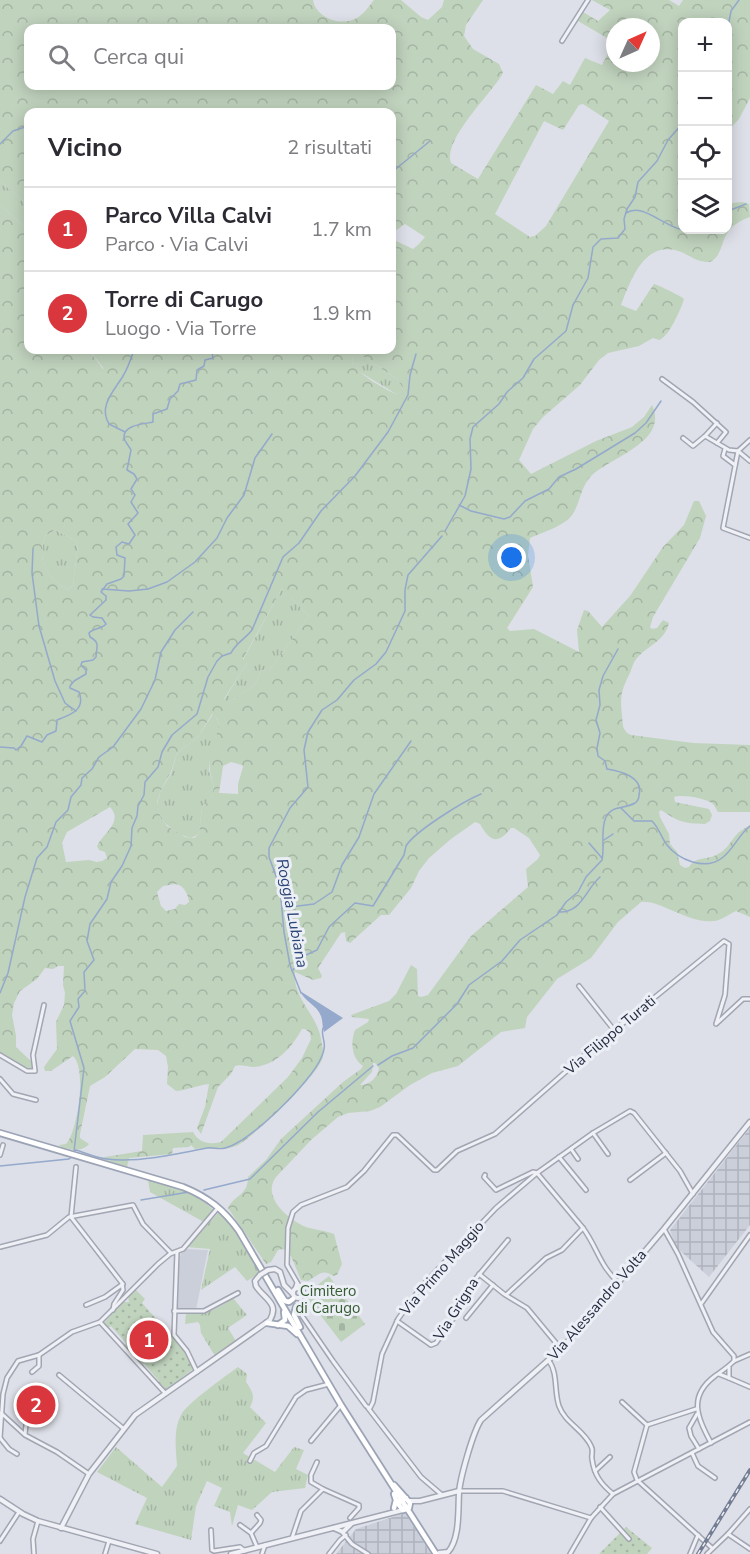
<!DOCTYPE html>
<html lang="it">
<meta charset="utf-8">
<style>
:root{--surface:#fff;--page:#f2f2f3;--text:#2b2b33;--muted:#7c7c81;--line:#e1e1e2;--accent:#d9363e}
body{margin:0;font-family:"Nunito Sans",sans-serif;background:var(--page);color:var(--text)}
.controls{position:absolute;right:18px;top:18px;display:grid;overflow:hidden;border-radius:12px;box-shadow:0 3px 15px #0003}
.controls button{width:54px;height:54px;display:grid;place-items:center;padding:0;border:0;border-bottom:2px solid var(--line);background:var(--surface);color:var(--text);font:30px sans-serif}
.compass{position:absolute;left:606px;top:18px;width:54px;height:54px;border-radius:50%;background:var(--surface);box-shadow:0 3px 15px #0003;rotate:45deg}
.you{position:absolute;left:512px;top:558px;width:21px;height:21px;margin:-15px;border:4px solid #fff;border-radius:50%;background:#1a73e8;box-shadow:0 0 0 9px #1a73e833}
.badge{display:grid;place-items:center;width:39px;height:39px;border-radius:50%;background:var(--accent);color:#fff;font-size:20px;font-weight:700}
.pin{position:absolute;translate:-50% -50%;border:3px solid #fff;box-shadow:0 2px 6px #0006}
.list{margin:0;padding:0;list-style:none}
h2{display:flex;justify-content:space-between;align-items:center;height:78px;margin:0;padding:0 24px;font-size:26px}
h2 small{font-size:20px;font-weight:400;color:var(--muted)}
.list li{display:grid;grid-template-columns:39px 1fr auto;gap:18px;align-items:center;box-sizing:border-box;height:84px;padding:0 24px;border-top:2px solid var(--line)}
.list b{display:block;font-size:22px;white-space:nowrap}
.list p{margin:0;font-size:20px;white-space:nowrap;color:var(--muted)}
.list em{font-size:20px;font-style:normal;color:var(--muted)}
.icon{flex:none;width:33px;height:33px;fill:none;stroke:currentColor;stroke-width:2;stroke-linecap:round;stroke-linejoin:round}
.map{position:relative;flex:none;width:750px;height:1554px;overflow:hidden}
.search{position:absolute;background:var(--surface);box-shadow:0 3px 15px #0003;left:24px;top:24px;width:372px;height:66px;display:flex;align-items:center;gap:15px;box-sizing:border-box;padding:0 21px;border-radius:12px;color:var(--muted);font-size:22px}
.panel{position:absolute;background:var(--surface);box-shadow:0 3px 15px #0003;left:24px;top:108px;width:372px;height:246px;border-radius:12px}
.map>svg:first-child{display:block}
.built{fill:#cbcfda}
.industrial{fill:url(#industrial-grid)}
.grass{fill:url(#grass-tufts)}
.forest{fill:url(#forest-crowns);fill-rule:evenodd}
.cemetery{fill:url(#cemetery-stones)}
.park{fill:url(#park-dots)}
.garden{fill:#c0d3bd}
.water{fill:#94a9cb}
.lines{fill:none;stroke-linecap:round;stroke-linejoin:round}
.stream{stroke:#94a9cb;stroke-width:1.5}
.minor-casing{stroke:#a2a6b2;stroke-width:6}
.tertiary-casing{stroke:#a2a6b2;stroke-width:7}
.primary-casing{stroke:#9ba3b5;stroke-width:8}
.minor{stroke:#f0f1f6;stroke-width:3}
.tertiary{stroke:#f0f1f6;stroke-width:4}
.primary{stroke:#fff;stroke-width:4.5}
.rail-casing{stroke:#757d93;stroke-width:4}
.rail{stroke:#eceff6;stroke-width:1.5;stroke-dasharray:4.5;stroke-linecap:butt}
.tertiary-bridge-casing{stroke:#a2a6b2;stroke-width:7;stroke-linecap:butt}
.tertiary-bridge{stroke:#f0f1f6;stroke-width:4}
.labels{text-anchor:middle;stroke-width:6;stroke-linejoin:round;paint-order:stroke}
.street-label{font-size:15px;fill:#252c40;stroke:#eceff6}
.park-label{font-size:15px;fill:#355c31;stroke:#eceff6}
.water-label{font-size:16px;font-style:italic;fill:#2c4677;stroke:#eceff6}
</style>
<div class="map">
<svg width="750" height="1554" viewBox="0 0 750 1554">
<defs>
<pattern id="industrial-grid" width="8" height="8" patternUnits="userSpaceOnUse" patternTransform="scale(1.5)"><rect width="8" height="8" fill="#cbcfda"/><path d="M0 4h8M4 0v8" fill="none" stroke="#aeb2bc"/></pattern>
<pattern id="grass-tufts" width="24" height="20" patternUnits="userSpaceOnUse" patternTransform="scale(1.5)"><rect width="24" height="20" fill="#c0d3bd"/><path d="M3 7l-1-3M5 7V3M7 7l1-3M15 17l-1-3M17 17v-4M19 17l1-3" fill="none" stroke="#a5b5a4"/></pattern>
<pattern id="forest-crowns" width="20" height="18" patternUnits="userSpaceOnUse" patternTransform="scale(1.5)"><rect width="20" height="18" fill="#c0d3bd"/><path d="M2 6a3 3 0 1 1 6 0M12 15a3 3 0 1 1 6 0" fill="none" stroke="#a5b5a4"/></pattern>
<pattern id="cemetery-stones" width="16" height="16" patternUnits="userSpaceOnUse" patternTransform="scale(1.5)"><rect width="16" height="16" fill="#c0d3bd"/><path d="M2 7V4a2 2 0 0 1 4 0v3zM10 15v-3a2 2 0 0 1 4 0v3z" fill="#a5b5a4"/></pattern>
<pattern id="park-dots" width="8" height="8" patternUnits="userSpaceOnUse" patternTransform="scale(1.5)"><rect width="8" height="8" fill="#c0d3bd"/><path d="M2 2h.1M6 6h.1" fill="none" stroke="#a5b5a4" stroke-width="1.8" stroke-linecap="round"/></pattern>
</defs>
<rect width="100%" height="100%" fill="#dde0e8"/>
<polygon class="built" points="185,1249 208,1250 196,1310 177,1310 177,1271 181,1253"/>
<g class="industrial">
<polygon points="750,1128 750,1225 709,1277 676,1247 670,1230"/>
<polygon points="405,1513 431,1554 336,1554 356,1529"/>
</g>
<g class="grass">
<polygon points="0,181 28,205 28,230 0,205"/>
<polygon points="355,353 358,353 397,379 403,388 402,392 396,394 355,369 352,361"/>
<path d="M55 530 76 541 78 544 73 585 68 590C45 576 37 562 45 536Z"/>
<polygon points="282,588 309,616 270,669 267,671 261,670 255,685 233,700 226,702 224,700 247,663 243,660"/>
<path d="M213 714C229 728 209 751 209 769 210 779 217 785 212 797 211 802 206 803 202 807L199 834 191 838 178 834 165 823 160 815 157 804 161 790 171 774 177 753 198 737Z"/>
<polygon points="105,1157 129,1158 127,1167 102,1159"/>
<path d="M148 1180C171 1187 197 1192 214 1211L204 1220 202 1221 150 1192Z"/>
<polygon points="219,1212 237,1230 261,1272 247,1281 235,1267 201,1290 210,1249 187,1247"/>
<path d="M233 1298 247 1315 228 1328 236 1341 215 1356 201 1333 200 1325 198 1322 185 1324 186 1314C205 1315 218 1309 233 1298Z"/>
<path d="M238 1367 247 1374 246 1382C252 1391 256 1396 250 1407L266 1423 243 1453 275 1472 294 1447 304 1450 296 1469 308 1475 305 1488 272 1492 252 1510 238 1505 232 1526 230 1512 214 1506 222 1488 207 1481 196 1506 191 1540 135 1524 147 1498 97 1472 116 1447 162 1487 177 1466C176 1450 173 1430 181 1415 186 1404 227 1375 238 1367Z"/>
</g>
<path class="forest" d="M0 0H313C316 18 341 27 357 18 364 14 369 6 374 0H401L421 17 428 20 442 7 444 0H483L466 25 464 36 473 49 499 64 503 73C492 93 442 140 451 163L478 179 536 85 553 94 563 81 570 85 585 58 602 65 614 42 578 21 583 12 598 21 610 10 592 0H669L679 6 683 0H750V98L739 119 728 131V22H682V230H728V195L732 203 743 202 749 204 750 217C714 230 729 252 710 262 696 263 688 253 675 250 643 243 630 282 621 305L636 311 654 284C656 284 683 297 684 299 681 309 669 337 659 340L653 338 639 346 608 353 599 360 580 385 543 417 533 429 519 460 531 474 596 441 632 427 644 417 652 405C669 441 613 456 592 475 581 486 581 499 574 512 568 525 543 532 530 538L528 555 533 587 507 628 510 631 534 629 579 652 577 630 584 610 588 611 602 627 630 596 663 547 684 525 694 501H699L706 516 700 538 653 617 650 627 652 629 657 628 663 620 669 623C664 642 648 645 637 658 633 662 632 669 629 675 621 691 620 697 622 716 623 725 622 731 631 735L693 743 750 745V812H718C716 809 715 806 713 804 706 798 681 794 674 797L675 802 709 809 712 815 710 821 705 824C684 823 680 823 661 810L659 812 660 817 669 834 670 844 677 852 680 865 685 868 689 867C697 855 707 861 718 854 727 850 731 840 738 833 741 830 746 828 750 825V917L736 911C729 914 722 920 714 921 688 924 659 899 641 902L618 922 591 958 557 979 527 1017 525 1028 501 1032 458 1066 432 1073 410 1085 380 1107 370 1111 348 1113 338 1117 311 1140 276 1177C261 1197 289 1220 306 1227 315 1230 324 1230 334 1234L342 1264 337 1275 333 1276C322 1268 318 1276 308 1281L301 1280 291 1256 283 1249 278 1250 271 1262 266 1264 228 1208C235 1194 248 1196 248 1177L266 1160 281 1139 343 1082 361 1069 363 1066C352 1059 350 1043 355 1030L368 1022 369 1019 352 1017 351 1015 389 1001 396 994 411 965 417 969 418 996 421 997 428 995 471 936 528 887 526 869 538 859 540 855 529 838 514 828H511C498 845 490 842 480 824L475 822 451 839 429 858 419 871 411 888 389 915H381L350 943 346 941 345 932 341 933 318 968 322 976 321 978 313 980 295 972C292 998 317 1014 321 1039 322 1044 324 1053 323 1057 318 1076 254 1137 236 1146 222 1152 209 1147 195 1149L191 1145 189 1147 173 1148 172 1154 129 1158 105 1157 142 1151 143 1135 193 1132C199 1143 209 1145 221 1142L288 1077 302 1058 311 1039 310 1033 305 1029H302C292 1047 277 1065 254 1067 247 1067 241 1064 235 1066L231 1074 218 1087 201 1134 197 1128 205 1107 209 1084C198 1085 188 1090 176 1091L167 1084 168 1067 166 1056 158 1050 135 1049 105 1077 90 1086 80 1134V1138L89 1144C82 1152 70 1150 61 1147L59 1145 66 1144C78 1131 87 1068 73 1056L51 1071H45L44 1067 57 1049 56 1022 64 1005 65 993 63 985 64 966H58L53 969 45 968 37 979 20 991 14 1003 12 1015 16 1036V1047L32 1062 34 1067 32 1069 25 1067 0 1052V205L28 230V350H89L103 369 119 350H392V239L413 249 419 244 425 237 405 224 392 233V112H28V205L0 181ZM615 27H651V63H615ZM28 28H392V86H28ZM583 104 609 121 546 226 535 236 530 237 495 214 544 121 563 130 579 105ZM355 353H358L397 379 403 388 401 392 396 394C385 389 355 373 352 361ZM55 530 76 541 78 544 73 585 68 590C45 576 37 562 45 536ZM282 588 309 616 270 669 267 671 261 670 255 685 233 700 226 701 224 699 247 663 243 659ZM212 714C227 723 213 738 211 751 210 757 209 765 210 770 211 779 215 784 213 793 212 801 208 802 202 807L199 834 194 838 185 837 167 826 160 815 157 802 161 790 171 772 177 753 198 737ZM231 762 242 765 243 767 238 784V794L219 793 223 766ZM110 807C124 822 103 833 97 846L99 850 105 852 107 858 102 861 97 862 89 860 66 862 62 843 67 832ZM175 884C184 885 188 894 189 902L185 905 179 904 175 909 166 911 161 906 157 892 163 886ZM373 1063H375L379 1068C378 1077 370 1085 360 1085L372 1072Z"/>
<polygon class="cemetery" points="329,1276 365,1324 341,1342 305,1295"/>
<g class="park">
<polygon points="135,1289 145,1299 142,1303 186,1352 194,1368 167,1390 158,1383 159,1381 144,1364 142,1365 125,1346 126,1343 111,1326 108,1328 104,1323 123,1302 129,1302 128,1297"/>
<polygon points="626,1527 652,1548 647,1554 599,1554"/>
</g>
<g class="garden">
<polygon points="89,350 100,351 119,350 119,351 108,369 105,370"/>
<polygon points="285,589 293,594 283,610 275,605"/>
</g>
<path class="water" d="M300 991 343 1018 324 1032C322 1027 323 1021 321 1016 317 1005 304 1001 300 991Z"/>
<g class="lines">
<g class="stream">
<polyline points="728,27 731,11 739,0"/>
<polyline points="48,112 50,111"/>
<polyline points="0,144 13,131 28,126"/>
<polyline points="392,172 430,141"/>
<polyline points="728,211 746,204"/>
<path d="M626 213C646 200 671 238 700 230"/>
<path d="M125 432 109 424C98 406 114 391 123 376 128 368 131 359 134 350"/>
<polyline points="459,505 471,511 504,519 510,517 525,501 549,489 559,477 576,469 635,433 646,423 661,401"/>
<polyline points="445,531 465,496 471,469 470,439 473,427 499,404 507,392 523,378 534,359 566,331 573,305 588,278 593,247 601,239 618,238 625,229 624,219 627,209 635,197 638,182 657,161 668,140 682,124"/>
<polyline points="33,549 32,573 39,626 55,681 65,703 76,711"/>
<polyline points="102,589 129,591 148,589 167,582 195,562 217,538 227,518 244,495 255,458 272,434"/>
<path d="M0 747 14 748 16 750 21 746 27 736 42 742 47 735 56 731 57 720C70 715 86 710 79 692L70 688V686L74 681 86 674V670L81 665 82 662 93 660 96 657C96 647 101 643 90 637L89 633C94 628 102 629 106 624L102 618 93 617 90 615 106 600V596L101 592 107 584 121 579 124 576 125 558 117 555 116 547 122 542 129 544 135 535 128 524 138 513 131 502 135 495 131 489 137 479 134 474 127 470 131 450C129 446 124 441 124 437 124 424 146 424 153 422V414L167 409 170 399 178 391 180 384 196 380 197 370 204 366 205 360 213 358 212 352 206 353 204 350"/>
<path d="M621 808 634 821H652C659 828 661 837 667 845 679 860 705 871 722 858 734 849 739 834 750 826"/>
<polyline points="604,840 613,834"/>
<polyline points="589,843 602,858"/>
<polyline points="282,908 314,904 332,892 342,865 359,837 374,794 411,741"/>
<path d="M560 912C582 912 585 890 600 877"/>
<path d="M292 971 306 955 317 950 329 927 355 903 373 906 404 855C404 854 406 847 406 846 415 831 464 801 481 794"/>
<polyline points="0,993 8,973 25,897 37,858 47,847 56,822 68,810 71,797 81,785 82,778 92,769 99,757 113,747 141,709 155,680 161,652 175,630 193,612"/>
<polyline points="301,993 290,965 284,932 280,887 269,857 269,848 290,808 308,787 304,750 308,732 322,710 337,700 354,680 376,664 386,652 405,611 405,590 408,575 442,536"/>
<path d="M323 1028C320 1038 329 1042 321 1058 311 1082 250 1142 225 1148 219 1150 213 1147 207 1148 178 1154 136 1163 107 1159 96 1158 86 1153 76 1150L74 1151 84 1068 70 1021 79 1007 78 999 85 991 84 972 94 960 87 941 90 924 107 899 111 882 122 866 131 846 132 828 137 816 138 806 144 795 145 782 158 767 162 752 172 735 197 714 208 677 217 661 222 656 231 653C236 643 245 639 252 630L283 557 299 543 321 511 355 476 388 432 408 395 410 375 416 354"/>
<path d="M378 1065 392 1056 413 1048 457 1004 469 985 502 961 520 940 557 915 566 902 578 892 586 877 602 860C605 846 600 830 606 817 612 805 625 809 635 803 638 801 639 799 639 795 644 777 620 771 607 769L605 761 598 756 597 748 600 733 596 720 600 705 599 690 603 676 618 649"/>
<polyline points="0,1166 69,1159 72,1157"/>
<polyline points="204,1190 250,1179 318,1112 373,1066"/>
<polyline points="141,1200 189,1192"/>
</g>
<g class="minor-casing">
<g id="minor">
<polyline points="562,41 588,0"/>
<polyline points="662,379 693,402 726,432 717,443"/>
<polyline points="706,435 717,423"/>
<polyline points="683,438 693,446 705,436 729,450 738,451"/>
<polyline points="725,449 723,456 735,465"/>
<polyline points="738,451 723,528 750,538"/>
<polyline points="738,451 750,440"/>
<polyline points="738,451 750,461"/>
<polyline points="579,986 614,1030"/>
<polyline points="0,1055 27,1071 35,1071 33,1055 44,1005"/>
<polyline points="0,1079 13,1094 36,1100"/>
<polyline points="593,1133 608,1154"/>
<polyline points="571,1149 578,1159"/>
<polyline points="0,1155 3,1145"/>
<polyline points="559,1157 586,1190"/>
<polyline points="76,1167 71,1217 122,1283 123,1290 114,1304 113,1310"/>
<path d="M485 1175 484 1177 496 1190 533 1172 537 1173 583 1228C597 1247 600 1266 618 1282"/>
<polyline points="630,1180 666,1153"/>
<path d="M664 1229 678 1254 713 1332 734 1356V1361C728 1367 722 1371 715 1376 687 1397 698 1418 711 1443"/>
<polyline points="0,1247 47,1235 69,1217 133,1205 143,1224 171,1253"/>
<polyline points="177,1252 174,1335 187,1351 197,1372"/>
<polyline points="479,1274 504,1294 527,1308 561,1349"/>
<polyline points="295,1289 297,1283"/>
<polyline points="302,1291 287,1265 288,1228 293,1212 301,1205 347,1187 364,1171 393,1135 397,1135 434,1170 437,1170 457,1151 495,1134 595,1046 724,941 729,944 725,995 716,1024 743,999 750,999"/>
<polyline points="506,1295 546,1258 562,1250 583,1228"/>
<polyline points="701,1304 750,1235"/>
<polyline points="86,1305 105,1297 123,1284"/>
<polyline points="296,1307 333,1361 366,1406 370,1408 373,1402 382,1354 398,1319 422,1286 496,1208 537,1173 593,1133 630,1111 634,1113 680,1171 693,1194"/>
<polyline points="174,1311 204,1311 238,1293"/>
<polyline points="466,1318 493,1285"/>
<polyline points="397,1321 431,1345 436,1343 457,1313 472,1283 508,1240"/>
<polyline points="100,1322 165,1393"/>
<path d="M549 1361C558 1373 554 1392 559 1406 565 1423 584 1430 591 1446 594 1451 591 1454 592 1459 594 1475 601 1484 613 1494"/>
<polyline points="734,1361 750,1354"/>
<polyline points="32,1372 39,1366 39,1355"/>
<polyline points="719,1374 729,1378 729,1367"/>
<polyline points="59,1375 124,1429"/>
<polyline points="729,1378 750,1387"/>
<polyline points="622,1402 647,1425 634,1472 637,1480 712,1548"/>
<polyline points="368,1408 421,1477 442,1495"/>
<polyline points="1,1413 25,1435 57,1452 89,1474"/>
<polyline points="697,1414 689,1428 691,1436 699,1449"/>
<polyline points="647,1425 696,1409"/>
<polyline points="25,1434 26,1425"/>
<polyline points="0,1438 3,1394 7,1378 18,1361 39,1355 72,1332 100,1322 158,1264 170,1254 183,1249 216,1210"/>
<polyline points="0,1438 9,1449 17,1454"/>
<polyline points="311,1441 341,1405"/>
<polyline points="692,1453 698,1466 715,1478"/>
<polyline points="250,1461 254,1453 266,1446 296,1397 306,1390 329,1384"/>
<polyline points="317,1462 311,1475 311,1482 323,1489"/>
<polyline points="595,1471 610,1457"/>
<polyline points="459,1491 503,1491 591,1518"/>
<polyline points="600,1507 629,1539"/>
<polyline points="240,1525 251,1533 257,1547"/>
<polyline points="211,1530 212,1550 214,1551 240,1547 245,1551"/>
<polyline points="342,1532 352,1544 368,1554"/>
<polyline points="251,1533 260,1523 261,1520 257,1515"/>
<polyline points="728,1534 750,1549"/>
<polyline points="292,1538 301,1511 323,1489 359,1505 359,1508 350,1518"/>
<polyline points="0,1541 19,1512"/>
<polyline points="34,1554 33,1539 38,1521"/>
<polyline points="105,1554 109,1541"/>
<polyline points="262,1554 265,1545"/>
<polyline points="329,1554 340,1540 346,1535"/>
<polyline points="570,1554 591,1518 613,1494 750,1422"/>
<polyline points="690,1554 698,1535"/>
<polyline points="707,1554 728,1534 750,1509"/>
</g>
</g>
<g class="tertiary-casing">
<g id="tertiary">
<polyline points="268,1270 275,1269 280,1272 284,1285 293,1294"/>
<circle cx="298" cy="1293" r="5"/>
<polyline points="0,1499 23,1514 38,1521 157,1554"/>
<polyline points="409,1501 420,1501 459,1491"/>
<path d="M61 1528 89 1474 135 1415 270 1320C280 1303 263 1298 256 1286L255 1281 260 1275"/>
<polyline points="334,1528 343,1532 351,1524"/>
<path d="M439 1553 448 1552C460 1539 458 1510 459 1493 460 1478 473 1432 481 1420L563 1347 664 1229 750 1122"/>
<polyline points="231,1554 403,1510"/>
</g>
</g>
<g class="primary-casing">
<g id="primary">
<path d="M0 1133 183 1187C208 1197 224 1210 239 1231L341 1405 436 1554"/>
<polyline points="278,1290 285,1301 289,1302 293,1299"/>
<polyline points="296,1307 294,1315 300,1327"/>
<polyline points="267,1323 288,1326 297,1334"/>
<polyline points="278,1325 285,1320 284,1312"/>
<polyline points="394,1485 410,1503 409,1508 403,1510 399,1505 399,1501 406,1498"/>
<polyline points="394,1494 396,1500 394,1508"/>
</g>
</g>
<use href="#minor" class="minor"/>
<use href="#tertiary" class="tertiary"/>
<use href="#primary" class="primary"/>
<g class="rail-casing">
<polyline id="rail" points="698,1554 750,1470"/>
</g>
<use href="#rail" class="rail"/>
<g class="tertiary-bridge-casing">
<polyline id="tertiary-bridge" points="260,1275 268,1270"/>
</g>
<use href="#tertiary-bridge" class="tertiary-bridge"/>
</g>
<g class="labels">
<g class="street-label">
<text transform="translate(610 1035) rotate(-40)" y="5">Via Filippo Turati</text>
<text transform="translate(442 1268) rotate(-49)" y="5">Via Primo Maggio</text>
<text transform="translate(597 1305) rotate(-49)" y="5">Via Alessandro Volta</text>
<text transform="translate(456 1309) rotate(-58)" y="5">Via Grigna</text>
</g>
<g class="park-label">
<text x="328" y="1296">Cimitero<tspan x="328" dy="17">di Carugo</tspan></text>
</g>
<g class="water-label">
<text transform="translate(293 913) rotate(79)" y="6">Roggia Lubiana</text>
</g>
</g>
</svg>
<div class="controls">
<button>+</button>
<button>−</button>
<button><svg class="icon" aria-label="locate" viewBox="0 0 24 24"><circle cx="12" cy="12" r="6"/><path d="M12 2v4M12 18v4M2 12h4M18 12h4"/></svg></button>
<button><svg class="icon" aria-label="layers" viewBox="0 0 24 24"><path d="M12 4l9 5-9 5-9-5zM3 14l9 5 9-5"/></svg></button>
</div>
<svg class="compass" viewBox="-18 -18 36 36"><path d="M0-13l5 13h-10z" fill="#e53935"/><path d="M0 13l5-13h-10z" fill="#7c7c81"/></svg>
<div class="you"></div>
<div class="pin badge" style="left:149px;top:1340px">1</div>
<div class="pin badge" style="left:36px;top:1405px">2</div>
<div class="search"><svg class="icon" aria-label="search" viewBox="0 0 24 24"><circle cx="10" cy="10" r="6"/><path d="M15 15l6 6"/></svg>Cerca qui</div>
<section class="panel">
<h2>Vicino<small>2 risultati</small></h2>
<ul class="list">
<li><span class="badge">1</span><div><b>Parco Villa Calvi</b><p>Parco · Via Calvi</p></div><em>1.7 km</em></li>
<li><span class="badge">2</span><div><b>Torre di Carugo</b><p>Luogo · Via Torre</p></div><em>1.9 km</em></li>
</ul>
</section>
</div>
